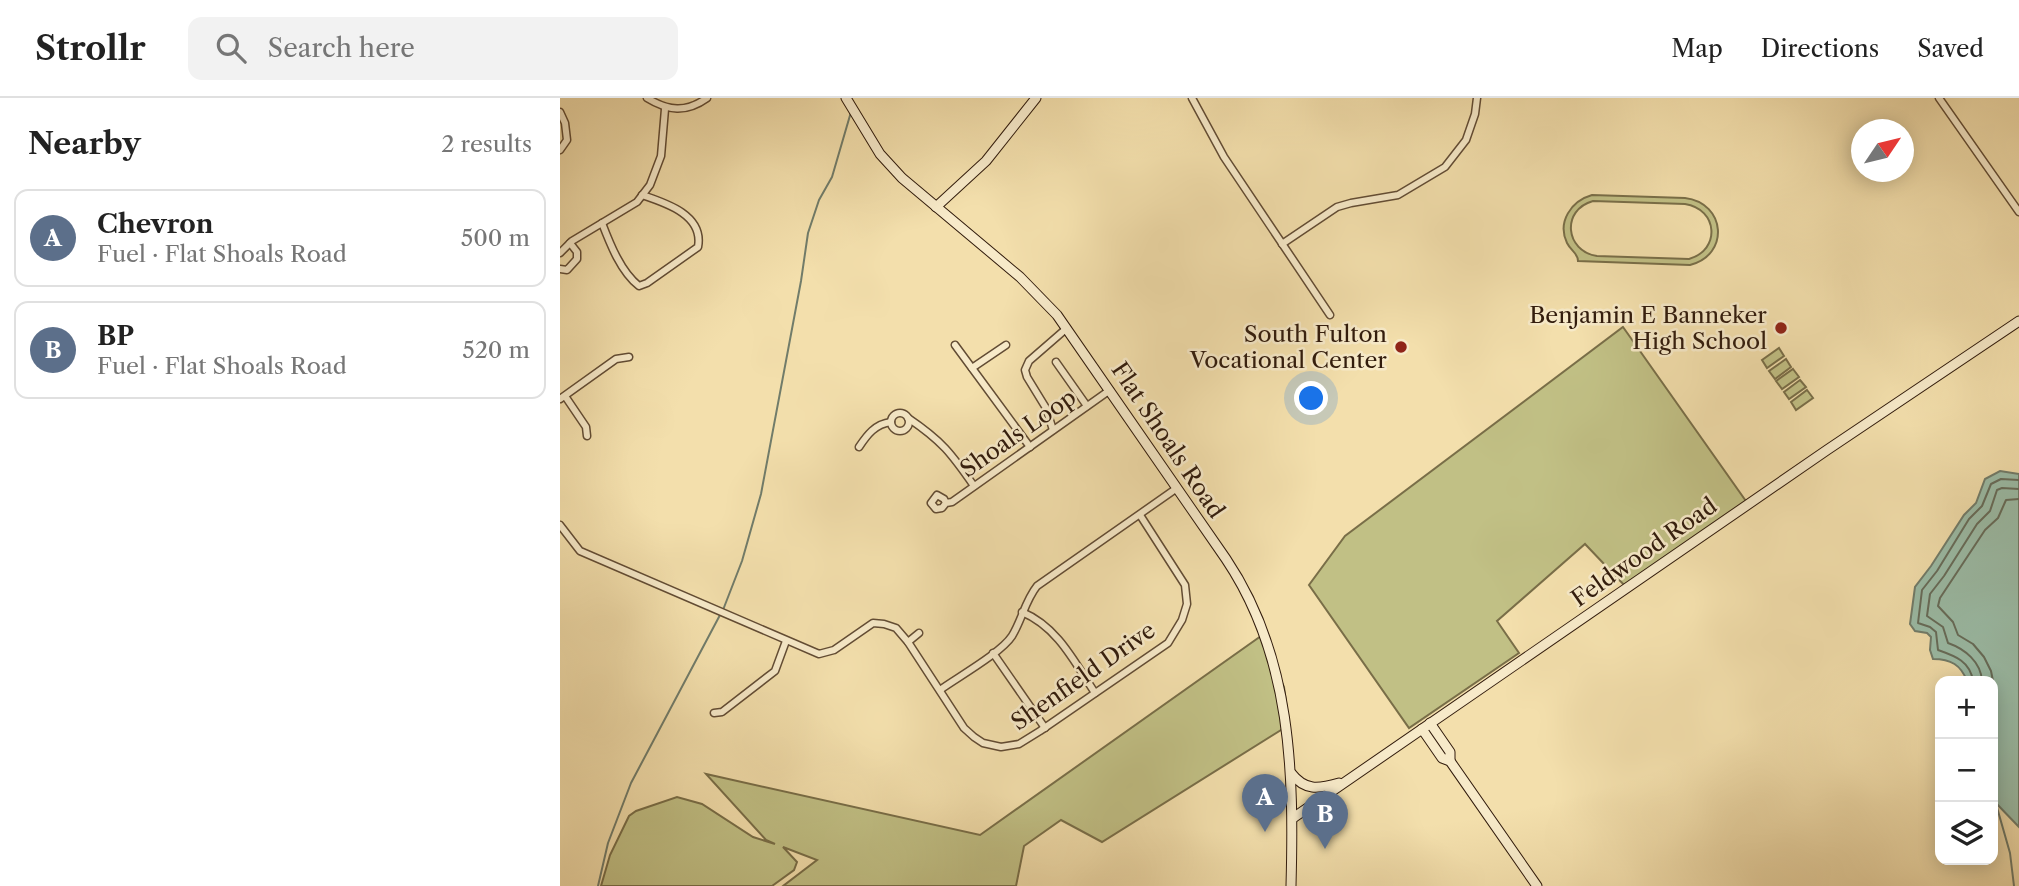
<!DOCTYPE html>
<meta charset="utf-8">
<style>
:root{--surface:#fff;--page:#f2f2f2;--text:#222;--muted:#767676;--line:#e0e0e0;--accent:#0b8043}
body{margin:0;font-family:"Libre Caslon Text",serif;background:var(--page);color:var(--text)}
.controls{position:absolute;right:21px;bottom:21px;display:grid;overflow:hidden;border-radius:14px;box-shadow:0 4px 18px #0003}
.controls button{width:63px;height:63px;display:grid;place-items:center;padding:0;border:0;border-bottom:2px solid var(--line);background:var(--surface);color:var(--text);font:35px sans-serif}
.compass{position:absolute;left:1291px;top:21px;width:63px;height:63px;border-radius:50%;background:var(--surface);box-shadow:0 4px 18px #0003;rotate:55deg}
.you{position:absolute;left:752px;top:301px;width:24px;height:24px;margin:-18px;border:5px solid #fff;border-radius:50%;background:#1a73e8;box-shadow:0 0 0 10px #1a73e833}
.badge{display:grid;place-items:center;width:46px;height:46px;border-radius:50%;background:var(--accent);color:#fff;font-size:23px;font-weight:700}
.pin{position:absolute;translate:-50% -58px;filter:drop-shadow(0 2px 4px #0008)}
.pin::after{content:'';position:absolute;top:37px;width:24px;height:21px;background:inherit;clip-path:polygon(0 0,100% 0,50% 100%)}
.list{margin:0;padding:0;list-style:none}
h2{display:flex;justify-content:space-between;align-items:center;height:91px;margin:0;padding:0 28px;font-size:30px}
h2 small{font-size:23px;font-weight:400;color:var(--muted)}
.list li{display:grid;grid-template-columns:46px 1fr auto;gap:21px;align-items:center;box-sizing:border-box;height:98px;margin:0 14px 14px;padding:0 14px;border:2px solid var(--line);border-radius:14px}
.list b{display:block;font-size:26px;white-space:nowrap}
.list p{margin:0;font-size:23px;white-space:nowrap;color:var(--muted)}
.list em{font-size:23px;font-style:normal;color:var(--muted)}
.icon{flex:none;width:38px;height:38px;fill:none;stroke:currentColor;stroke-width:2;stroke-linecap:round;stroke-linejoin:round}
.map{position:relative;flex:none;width:1459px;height:788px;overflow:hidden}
header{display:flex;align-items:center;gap:42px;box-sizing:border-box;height:98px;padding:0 35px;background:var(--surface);border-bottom:2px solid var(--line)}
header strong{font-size:33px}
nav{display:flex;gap:38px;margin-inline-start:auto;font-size:24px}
.search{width:490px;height:63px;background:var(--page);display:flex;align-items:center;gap:18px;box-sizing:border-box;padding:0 24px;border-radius:14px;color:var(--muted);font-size:26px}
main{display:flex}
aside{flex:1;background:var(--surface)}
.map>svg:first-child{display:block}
.green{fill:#c1c085;stroke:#796e48;stroke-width:2;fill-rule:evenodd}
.water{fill:#9bbda8;stroke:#717c6a;stroke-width:2}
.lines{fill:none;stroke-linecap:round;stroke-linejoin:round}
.shore{stroke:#666c5a;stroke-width:2}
.stream{stroke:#717c6a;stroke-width:2}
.street-casing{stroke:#624c34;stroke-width:9}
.secondary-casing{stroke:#311b0c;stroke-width:11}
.street{stroke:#f7eac9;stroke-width:6}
.secondary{stroke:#f7eac9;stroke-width:9}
.poi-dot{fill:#8f2418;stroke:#f7eac9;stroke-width:2.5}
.labels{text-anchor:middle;stroke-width:5;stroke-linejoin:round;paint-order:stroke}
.poi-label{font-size:23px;fill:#311b0c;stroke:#f7eac9;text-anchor:end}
.street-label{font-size:23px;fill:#311b0c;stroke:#f7eac9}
</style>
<header>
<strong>Strollr</strong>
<div class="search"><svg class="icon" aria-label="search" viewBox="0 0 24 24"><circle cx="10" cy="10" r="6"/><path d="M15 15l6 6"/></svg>Search here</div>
<nav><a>Map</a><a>Directions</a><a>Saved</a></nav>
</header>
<main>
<aside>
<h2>Nearby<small>2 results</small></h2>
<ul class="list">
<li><span class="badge" style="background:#5c6f8a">A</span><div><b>Chevron</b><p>Fuel · Flat Shoals Road</p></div><em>500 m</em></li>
<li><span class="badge" style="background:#5c6f8a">B</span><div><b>BP</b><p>Fuel · Flat Shoals Road</p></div><em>520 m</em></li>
</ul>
</aside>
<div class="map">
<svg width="1459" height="788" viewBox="0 0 1459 788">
<rect width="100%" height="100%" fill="#f3dfac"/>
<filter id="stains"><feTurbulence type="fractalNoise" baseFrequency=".00286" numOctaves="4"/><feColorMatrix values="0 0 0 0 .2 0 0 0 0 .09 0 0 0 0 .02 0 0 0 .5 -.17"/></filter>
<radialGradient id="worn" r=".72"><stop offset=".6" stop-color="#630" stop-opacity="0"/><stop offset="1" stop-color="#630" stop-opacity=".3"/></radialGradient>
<g class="green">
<path d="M1032 97 1125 100C1166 105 1170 157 1130 167L1018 163C1018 155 1011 153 1007 145 997 124 1011 103 1032 97ZM1033 103 1125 106C1158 111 1161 152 1129 161L1037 158C1005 153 1001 112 1033 103Z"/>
<polygon points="1063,229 1188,406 1065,488 1025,446 937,523 959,555 849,630 749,487 785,438"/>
<polygon points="1219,250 1224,258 1207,270 1202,262"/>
<polygon points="1226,261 1231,269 1215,281 1209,273"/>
<polygon points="1233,271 1239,279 1222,291 1216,283"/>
<polygon points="1240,282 1246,289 1229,301 1224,294"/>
<polygon points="1247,292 1253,300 1236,312 1231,304"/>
<polygon points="701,538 724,589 729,627 542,744 501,722 464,748 456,788 223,788 257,762 223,749 237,764 234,772 212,788 41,788 50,757 69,718 76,713 117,699 142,706 193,739 215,746 206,742 146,676 420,737"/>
</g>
<path class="water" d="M1440 373 1459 376V729L1433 702V583H1407C1401 567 1391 561 1373 561L1370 552 1371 539 1367 535 1355 533 1350 526 1355 489 1371 468 1404 417 1416 405 1425 381Z"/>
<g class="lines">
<g class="shore">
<path d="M1413 583C1410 563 1395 558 1378 552L1376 534 1370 529 1358 525 1362 492 1377 473 1409 421 1422 408 1431 386 1441 381 1459 382"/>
<path d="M1422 583C1421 564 1405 551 1388 545L1383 529 1367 518 1370 496 1384 478 1417 426 1430 413 1437 392 1442 390 1459 391"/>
<polyline points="1433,583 1431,573 1424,559 1413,546 1398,537 1393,524 1378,508 1380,500 1425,432 1438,420 1446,402 1459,401"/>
</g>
<g class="stream">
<polyline points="163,512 182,463 201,396 241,183 248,135 259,102 272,79 291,14"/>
<polyline points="1436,706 1450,755 1454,788"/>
<polyline points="38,788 48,745 71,685 160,517"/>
</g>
<g class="street-casing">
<g id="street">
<path d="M87 0C108 13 126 15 147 0"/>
<polyline points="632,0 664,59 770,217"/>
<polyline points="1379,0 1459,114"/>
<polyline points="0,14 5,25 7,42 0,52"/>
<path d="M42 125C50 146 61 174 79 188L87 185 138 149C144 117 106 105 82 97"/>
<polyline points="722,146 777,109 791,105 838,97 885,69 906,42 915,16 917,0"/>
<polyline points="0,155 12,143 77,104 90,87 101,58 105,11"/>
<polyline points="0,171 7,172 17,161 17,154 10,145"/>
<polyline points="395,247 470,349"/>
<polyline points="496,264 527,308"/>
<polyline points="412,270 446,247"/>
<polyline points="5,298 26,329 27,338"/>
<polyline points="0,301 56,261 69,259"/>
<circle cx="340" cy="324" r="9"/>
<path d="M348 320C382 343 391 355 414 388"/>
<polyline points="493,332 486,310 467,279 465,272 469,263 507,230"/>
<path d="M299 349C307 337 315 326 331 324"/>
<polyline points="386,405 382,410 376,411 371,405 377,397 384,401 386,405 392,404 550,292"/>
<polyline points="0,427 20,453 259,556 274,552 313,525 324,526 336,530 348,544 404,630 414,639 423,645 441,649 459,646 480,633 608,545 622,522 627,506 625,487 580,417"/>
<path d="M462 514C498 529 515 565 535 595"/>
<polyline points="348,544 359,535"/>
<polyline points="433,555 485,630"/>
<path d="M380 592C398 579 441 555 452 538 462 522 465 503 477 488L617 390"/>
<polyline points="154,615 162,614 215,573 226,543"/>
</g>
</g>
<g class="secondary-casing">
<g id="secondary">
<path d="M286 0 320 56 342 80 460 179 497 217 666 461C732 559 734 675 731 788"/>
<polyline points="376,109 426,63 476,0"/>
<polyline points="870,625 890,654 890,663"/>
<polyline points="862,631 882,660 890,663 977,788"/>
<path d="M731 675C745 693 758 691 779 685"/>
<polyline points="733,720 1267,352 1459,223"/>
</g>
</g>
<use href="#street" class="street"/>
<use href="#secondary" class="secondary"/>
</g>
<g class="poi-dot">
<circle cx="1221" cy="230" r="7"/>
<circle cx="841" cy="249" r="7"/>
</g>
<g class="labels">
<g class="poi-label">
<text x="1207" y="225">Benjamin E Banneker<tspan x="1207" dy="26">High School</tspan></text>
<text x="827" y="244">South Fulton<tspan x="827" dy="26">Vocational Center</tspan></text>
</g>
<g class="street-label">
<text transform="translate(458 335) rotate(-35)" y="8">Shoals Loop</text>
<text transform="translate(608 342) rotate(56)" y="8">Flat Shoals Road</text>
<text transform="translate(1084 454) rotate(-35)" y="8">Feldwood Road</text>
<text transform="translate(523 578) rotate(-35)" y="8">Shenfield Drive</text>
</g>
</g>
<rect width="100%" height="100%" filter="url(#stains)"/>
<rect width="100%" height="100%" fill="url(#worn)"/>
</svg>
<div class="controls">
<button>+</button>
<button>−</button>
<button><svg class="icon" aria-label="layers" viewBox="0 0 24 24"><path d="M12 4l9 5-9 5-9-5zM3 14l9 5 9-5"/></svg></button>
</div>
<svg class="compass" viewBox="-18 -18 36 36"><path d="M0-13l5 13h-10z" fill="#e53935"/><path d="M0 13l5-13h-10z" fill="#767676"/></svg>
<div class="you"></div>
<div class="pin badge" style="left:705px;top:734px;background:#5c6f8a">A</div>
<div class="pin badge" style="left:765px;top:751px;background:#5c6f8a">B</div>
</div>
</main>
